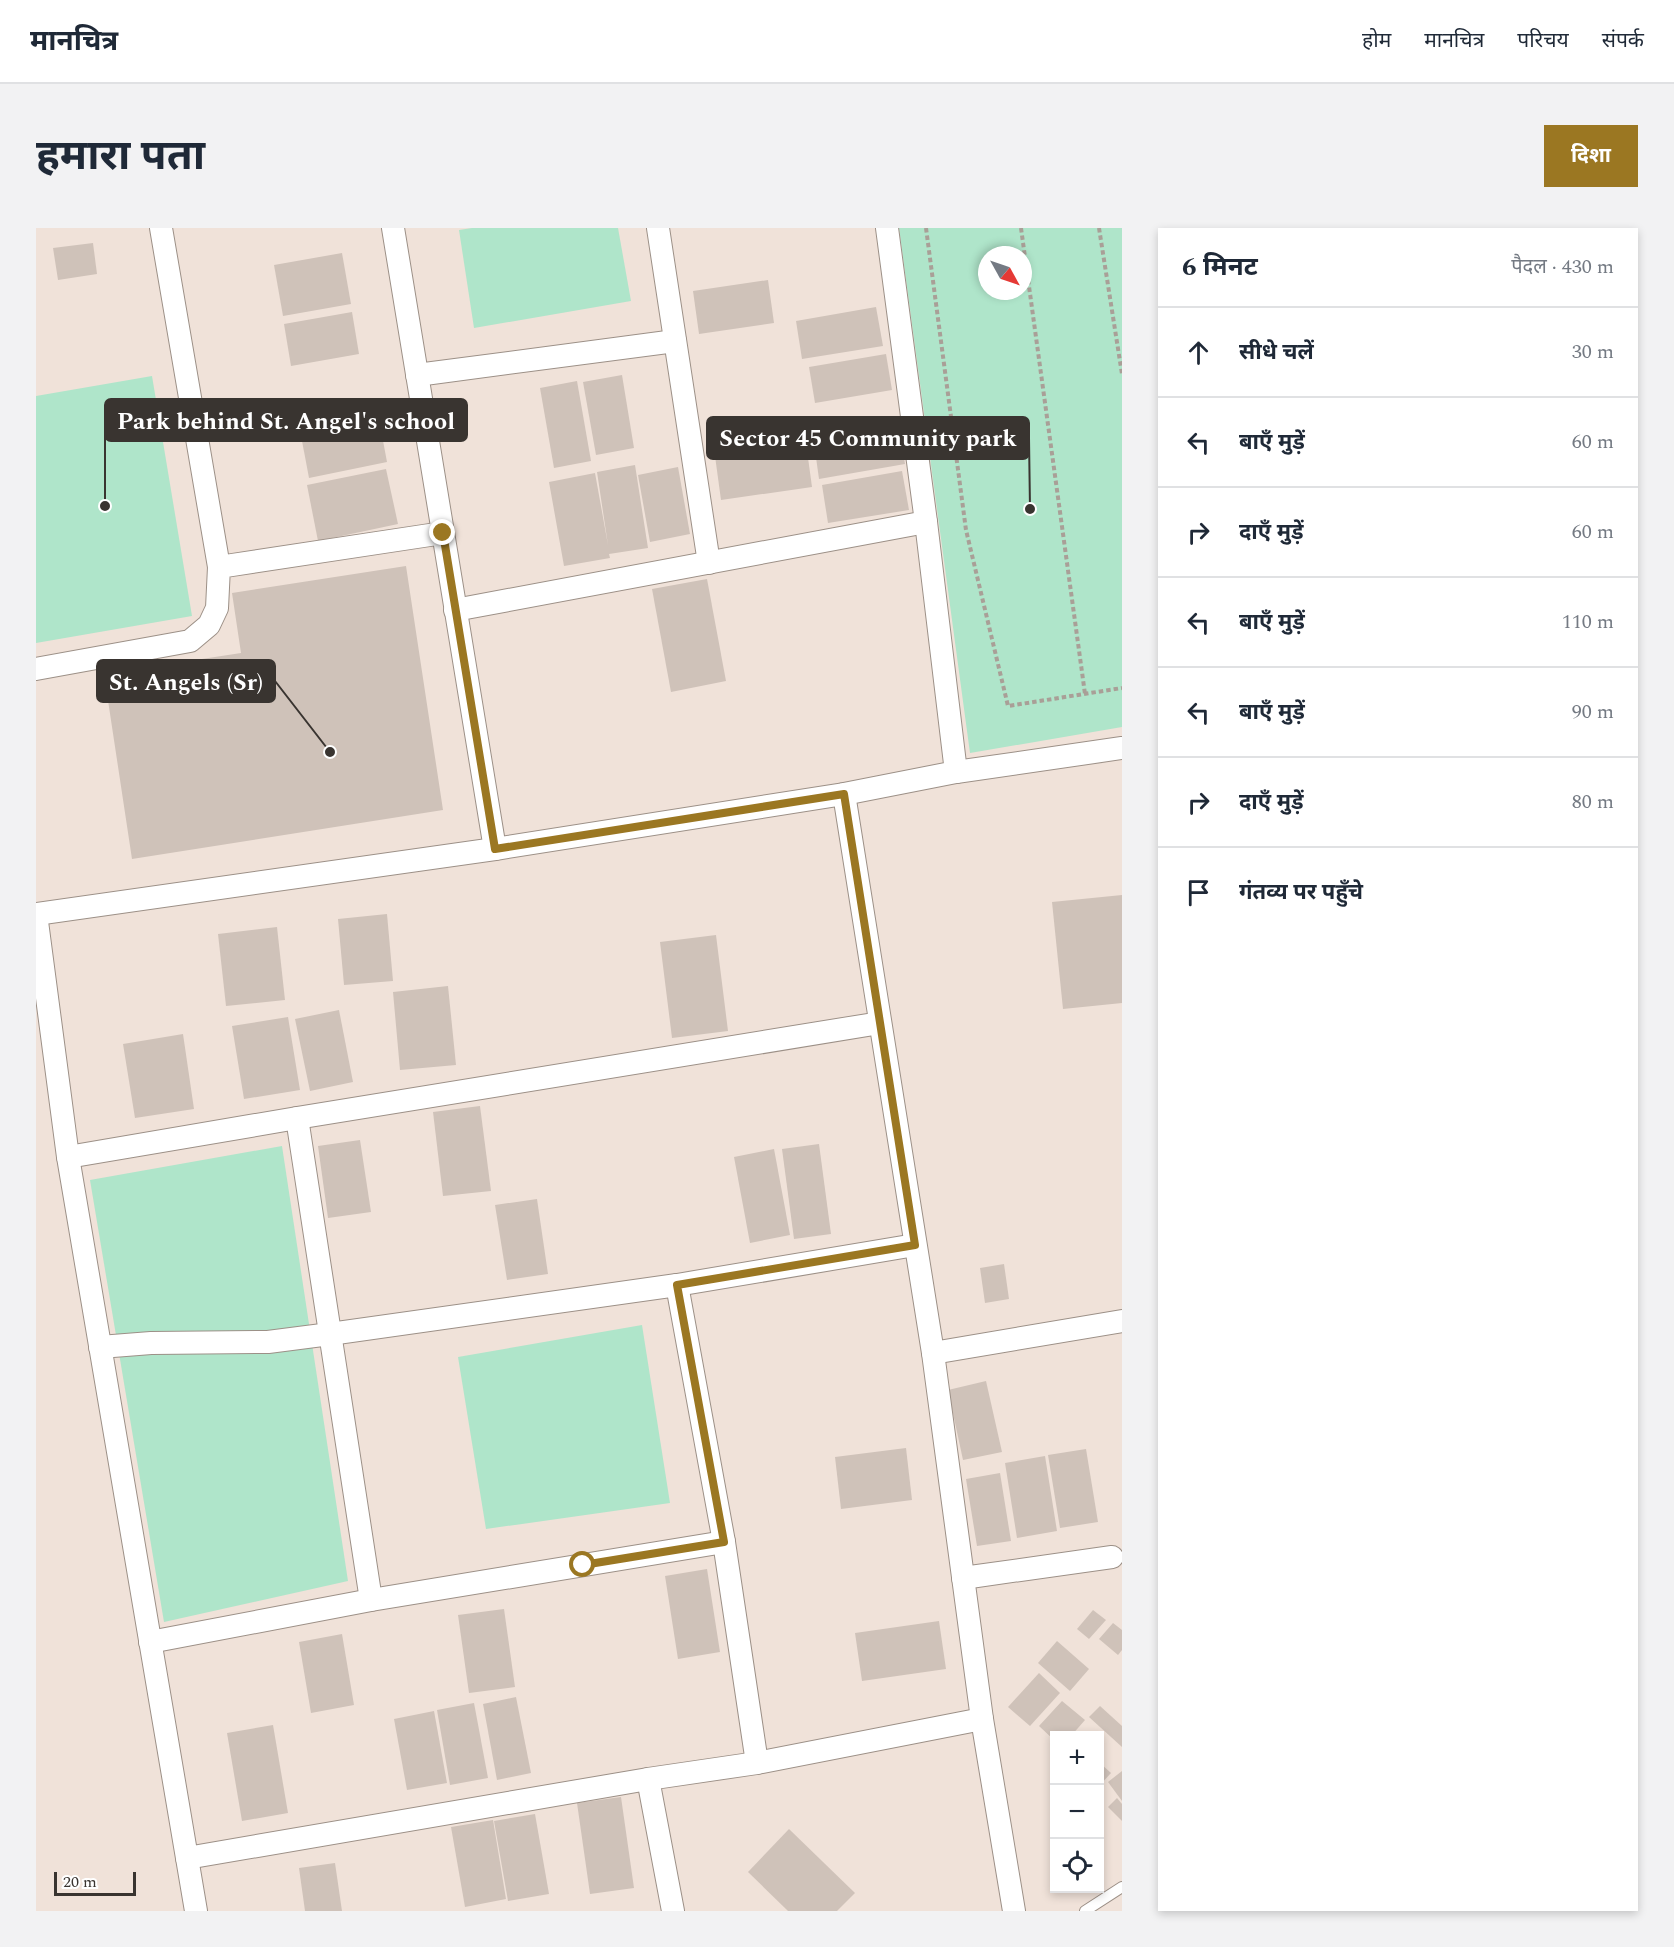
<!DOCTYPE html>
<html lang="hi">
<meta charset="utf-8">
<style>
:root{--surface:#fff;--page:#f2f2f3;--text:#1f2937;--muted:#747a83;--line:#e0e1e3;--accent:#9b7722}
body{margin:0;font-family:Spectral,"Noto Sans Devanagari",serif;background:var(--page);color:var(--text)}
.controls{position:absolute;right:18px;bottom:18px;display:grid;overflow:hidden;border-radius:0px;box-shadow:0 3px 9px #0003}
.controls button{width:54px;height:54px;display:grid;place-items:center;padding:0;border:0;border-bottom:2px solid var(--line);background:var(--surface);color:var(--text);font:30px sans-serif}
.compass{position:absolute;left:942px;top:18px;width:54px;height:54px;border-radius:50%;background:var(--surface);box-shadow:0 3px 9px #0003;rotate:130deg}
.scale{position:absolute;left:18px;bottom:15px;width:82px;box-sizing:border-box;padding-left:6px;border:3px solid #393430;border-top:0;font-size:16px;line-height:21px;white-space:nowrap;color:#393430;-webkit-text-stroke:4px #fff;paint-order:stroke}
.stop{position:absolute;width:18px;height:18px;margin:-14px;border:4px solid #9b7722;border-radius:50%;background:#fff}
.stop.end{background:#9b7722;border-color:#fff;box-shadow:0 2px 6px #0008}
.list{margin:0;padding:0;list-style:none}
h2{display:flex;justify-content:space-between;align-items:center;height:78px;margin:0;padding:0 24px;font-size:26px}
h2 small{font-size:20px;font-weight:400;color:var(--muted)}
.list li{display:grid;grid-template-columns:39px 1fr auto;gap:18px;align-items:center;box-sizing:border-box;height:90px;padding:0 24px;border-top:2px solid var(--line)}
.list b{display:block;font-size:22px;white-space:nowrap}
.list em{font-size:20px;font-style:normal;color:var(--muted)}
.icon{flex:none;width:33px;height:33px;fill:none;stroke:currentColor;stroke-width:2;stroke-linecap:round;stroke-linejoin:round}
.map{position:relative;flex:none;width:1086px;height:1683px;overflow:hidden;border-radius:0px}
header{display:flex;align-items:center;gap:36px;box-sizing:border-box;height:84px;padding:0 30px;background:var(--surface);border-bottom:2px solid var(--line)}
header strong{font-size:28px}
nav{display:flex;gap:33px;margin-inline-start:auto;font-size:21px}
.intro{display:flex;align-items:center;justify-content:space-between;box-sizing:border-box;height:144px;padding:0 36px}
h1{margin:0;font-size:42px}
.button{padding:15px 27px;border-radius:0px;background:var(--accent);color:#fff;font-size:21px;font-weight:700}
main{display:flex;gap:36px;padding:0 36px}
aside{flex:1;background:var(--surface);border-radius:0px;box-shadow:0 3px 9px #0003}
.map>svg:first-child{display:block}
.green{fill:#afe5ca;fill-rule:evenodd}
.building{fill:#cfc2b9}
.lines{fill:none;stroke-linecap:round;stroke-linejoin:round}
.lane-casing{stroke:#9c9087;stroke-width:12}
.street-casing{stroke:#9c9087;stroke-width:24}
.path{stroke:#a99f97;stroke-width:4;stroke-dasharray:4.5 3;stroke-linecap:butt}
.lane{stroke:#fff;stroke-width:10}
.street{stroke:#fff;stroke-width:22}
.route{stroke:#9b7722;stroke-width:8}
.leader{fill:none;stroke:#393430;stroke-width:2}
.callout-dot{fill:#393430;stroke:#fff;stroke-width:2}
.callout{fill:#393430;stroke:#393430;stroke-width:2}
.callout-label{font-size:24px;text-anchor:middle;font-weight:bold;fill:#fff}
</style>
<header>
<strong>मानचित्र</strong>
<nav><a>होम</a><a>मानचित्र</a><a>परिचय</a><a>संपर्क</a></nav>
</header>
<div class="intro"><h1>हमारा पता</h1><a class="button">दिशा</a></div>
<main>
<div class="map">
<svg width="1086" height="1683" viewBox="0 0 1086 1683">
<rect width="100%" height="100%" fill="#f0e2d9"/>
<g class="green">
<polygon points="436,0 582,0 595,73 438,100 423,2"/>
<path d="M863 0H1086V499L934 525ZM951 27H987V63H951Z"/>
<polygon points="116,148 156,388 0,415 0,168"/>
<polygon points="246,918 312,1353 128,1394 54,952"/>
<polygon points="606,1097 634,1275 450,1301 422,1129"/>
</g>
<g class="building">
<polygon points="57,15 61,46 22,52 17,20"/>
<polygon points="306,25 315,76 247,88 238,37"/>
<polygon points="732,52 738,95 663,106 657,63"/>
<polygon points="840,79 847,118 766,131 760,93"/>
<polygon points="316,84 323,126 255,138 248,96"/>
<polygon points="850,126 856,162 779,175 773,139"/>
<polygon points="586,147 598,220 560,227 547,154"/>
<polygon points="541,153 555,233 518,240 504,160"/>
<polygon points="341,181 351,234 273,250 263,197"/>
<polygon points="862,194 869,236 783,251 777,208"/>
<polygon points="770,215 776,259 685,272 679,228"/>
<polygon points="599,237 612,320 573,326 574,330 528,338 513,254 559,245 572,317 561,244"/>
<polygon points="642,239 654,306 614,314 602,247"/>
<polygon points="350,241 362,296 282,313 271,257"/>
<polygon points="866,243 873,282 792,295 786,257"/>
<polygon points="370,338 407,582 96,631 68,446 205,425 196,365"/>
<polygon points="671,351 690,453 635,464 616,361"/>
<polygon points="1086,667 1086,775 1027,781 1016,674"/>
<polygon points="351,686 357,753 308,757 302,691"/>
<polygon points="241,699 249,772 190,778 182,706"/>
<polygon points="680,707 692,803 636,810 624,714"/>
<polygon points="412,758 420,837 364,842 357,764"/>
<polygon points="303,782 317,854 274,863 259,791"/>
<polygon points="252,789 264,862 208,871 196,798"/>
<polygon points="147,806 158,881 99,890 87,816"/>
<polygon points="444,878 455,963 407,968 397,884"/>
<polygon points="324,912 335,984 292,990 282,918"/>
<polygon points="783,916 795,1006 758,1011 746,921"/>
<polygon points="738,921 754,1007 714,1015 698,929"/>
<polygon points="501,971 512,1046 471,1052 459,977"/>
<polygon points="968,1036 973,1071 949,1075 944,1040"/>
<polygon points="950,1153 966,1224 927,1232 912,1162"/>
<polygon points="870,1220 876,1272 805,1281 799,1229"/>
<polygon points="1050,1221 1062,1294 1024,1300 1012,1227"/>
<polygon points="1009,1228 1021,1303 981,1310 969,1235"/>
<polygon points="964,1245 975,1313 941,1318 930,1251"/>
<polygon points="671,1341 684,1424 642,1431 629,1348"/>
<polygon points="468,1381 479,1459 433,1465 422,1387"/>
<polygon points="1057,1382 1070,1392 1053,1411 1041,1401"/>
<polygon points="903,1393 910,1441 826,1453 819,1405"/>
<polygon points="1077,1395 1086,1402 1086,1422 1082,1427 1063,1411"/>
<polygon points="306,1406 318,1477 275,1485 263,1414"/>
<polygon points="1021,1413 1053,1441 1034,1463 1002,1435"/>
<polygon points="1003,1445 1024,1465 994,1498 972,1479"/>
<polygon points="480,1469 495,1545 461,1552 447,1476"/>
<polygon points="1026,1473 1049,1492 1035,1508 1018,1508 1018,1512 1003,1498"/>
<polygon points="438,1475 452,1550 414,1557 401,1482"/>
<polygon points="1064,1478 1086,1498 1086,1519 1053,1489"/>
<polygon points="398,1483 411,1555 371,1562 358,1491"/>
<polygon points="237,1497 252,1585 206,1593 191,1505"/>
<polygon points="1064,1535 1075,1545 1064,1557"/>
<polygon points="1086,1543 1086,1573 1072,1554"/>
<polygon points="585,1569 598,1660 554,1666 541,1575"/>
<polygon points="1081,1570 1086,1576 1086,1593 1072,1579"/>
<polygon points="499,1586 513,1666 472,1673 458,1593"/>
<polygon points="457,1592 470,1671 429,1679 415,1599"/>
<polygon points="753,1601 819,1665 801,1683 752,1683 712,1644"/>
<polygon points="299,1635 306,1683 269,1683 263,1640"/>
</g>
<g class="lines">
<g class="lane-casing">
<polyline id="lane" points="1049,1683 1086,1659"/>
</g>
<g class="street-casing">
<g id="street">
<polyline points="125,0 183,339"/>
<polyline points="357,0 459,621"/>
<polyline points="622,0 673,335"/>
<polyline points="851,0 890,294 920,544"/>
<polyline points="381,147 639,113"/>
<polyline points="419,382 890,294"/>
<polyline points="0,441 154,413 173,397 181,380 183,339 407,305"/>
<polyline points="808,566 897,1125 946,1491 978,1683"/>
<polyline points="0,686 459,621 808,566 920,544 1086,520"/>
<polyline points="0,686 32,929 160,1683"/>
<polyline points="261,890 335,1372"/>
<polyline points="32,929 261,890 844,795"/>
<polyline points="641,1057 688,1314 721,1535"/>
<polyline points="64,1119 115,1115 232,1114 294,1106 641,1057 879,1017"/>
<polyline points="897,1125 1086,1093"/>
<polyline points="927,1350 1076,1329"/>
<polyline points="114,1414 335,1372 688,1314"/>
<polyline points="612,1551 637,1683"/>
<polyline points="151,1630 612,1551 721,1535 946,1491"/>
</g>
</g>
<g class="path">
<polyline points="890,0 930,302 972,478 1086,460"/>
<polyline points="985,0 1049,466"/>
<polyline points="1063,0 1086,146"/>
</g>
<use href="#lane" class="lane"/>
<use href="#street" class="street"/>
</g>
<g class="lines">
<polyline class="route" points="407,305 459,621 808,566 879,1017 641,1057 688,1314 547,1337"/>
</g>
<path class="leader" d="M69 278L69 192M994 281L993 210M294 524L239 453"/>
<g class="callout-dot">
<circle cx="69" cy="278" r="6"/>
<circle cx="994" cy="281" r="6"/>
<circle cx="294" cy="524" r="6"/>
</g>
<g class="callout">
<rect x="69" y="171" width="362" height="42" rx="6"/>
<rect x="671" y="189" width="322" height="42" rx="6"/>
<rect x="61" y="432" width="178" height="42" rx="6"/>
</g>
<g class="callout-label">
<text x="250" y="201">Park behind St. Angel's school</text>
<text x="832" y="218">Sector 45 Community park</text>
<text x="150" y="462">St. Angels (Sr)</text>
</g>
</svg>
<div class="controls">
<button>+</button>
<button>−</button>
<button><svg class="icon" aria-label="locate" viewBox="0 0 24 24"><circle cx="12" cy="12" r="6"/><path d="M12 2v4M12 18v4M2 12h4M18 12h4"/></svg></button>
</div>
<svg class="compass" viewBox="-18 -18 36 36"><path d="M0-13l5 13h-10z" fill="#e53935"/><path d="M0 13l5-13h-10z" fill="#747a83"/></svg>
<div class="scale">20 m</div>
<div class="stop" style="left:547px;top:1337px"></div>
<div class="stop end" style="left:407px;top:305px"></div>
</div>
<aside>
<h2>6 मिनट<small>पैदल · 430 m</small></h2>
<ul class="list">
<li><svg class="icon" aria-label="ahead" viewBox="0 0 24 24"><path d="M12 20V5M6 11l6-6 6 6"/></svg><div><b>सीधे चलें</b></div><em>30 m</em></li>
<li><svg class="icon" aria-label="left" viewBox="0 0 24 24"><path d="M17 20v-9H6M10 6l-5 5 5 5"/></svg><div><b>बाएँ मुड़ें</b></div><em>60 m</em></li>
<li><svg class="icon" aria-label="right" viewBox="0 0 24 24"><path d="M7 20v-9h11M14 6l5 5-5 5"/></svg><div><b>दाएँ मुड़ें</b></div><em>60 m</em></li>
<li><svg class="icon" aria-label="left" viewBox="0 0 24 24"><path d="M17 20v-9H6M10 6l-5 5 5 5"/></svg><div><b>बाएँ मुड़ें</b></div><em>110 m</em></li>
<li><svg class="icon" aria-label="left" viewBox="0 0 24 24"><path d="M17 20v-9H6M10 6l-5 5 5 5"/></svg><div><b>बाएँ मुड़ें</b></div><em>90 m</em></li>
<li><svg class="icon" aria-label="right" viewBox="0 0 24 24"><path d="M7 20v-9h11M14 6l5 5-5 5"/></svg><div><b>दाएँ मुड़ें</b></div><em>80 m</em></li>
<li><svg class="icon" aria-label="arrive" viewBox="0 0 24 24"><path d="M6 21V4h12l-3 4 3 4H6"/></svg><div><b>गंतव्य पर पहुँचे</b></div></li>
</ul>
</aside>
</main>
